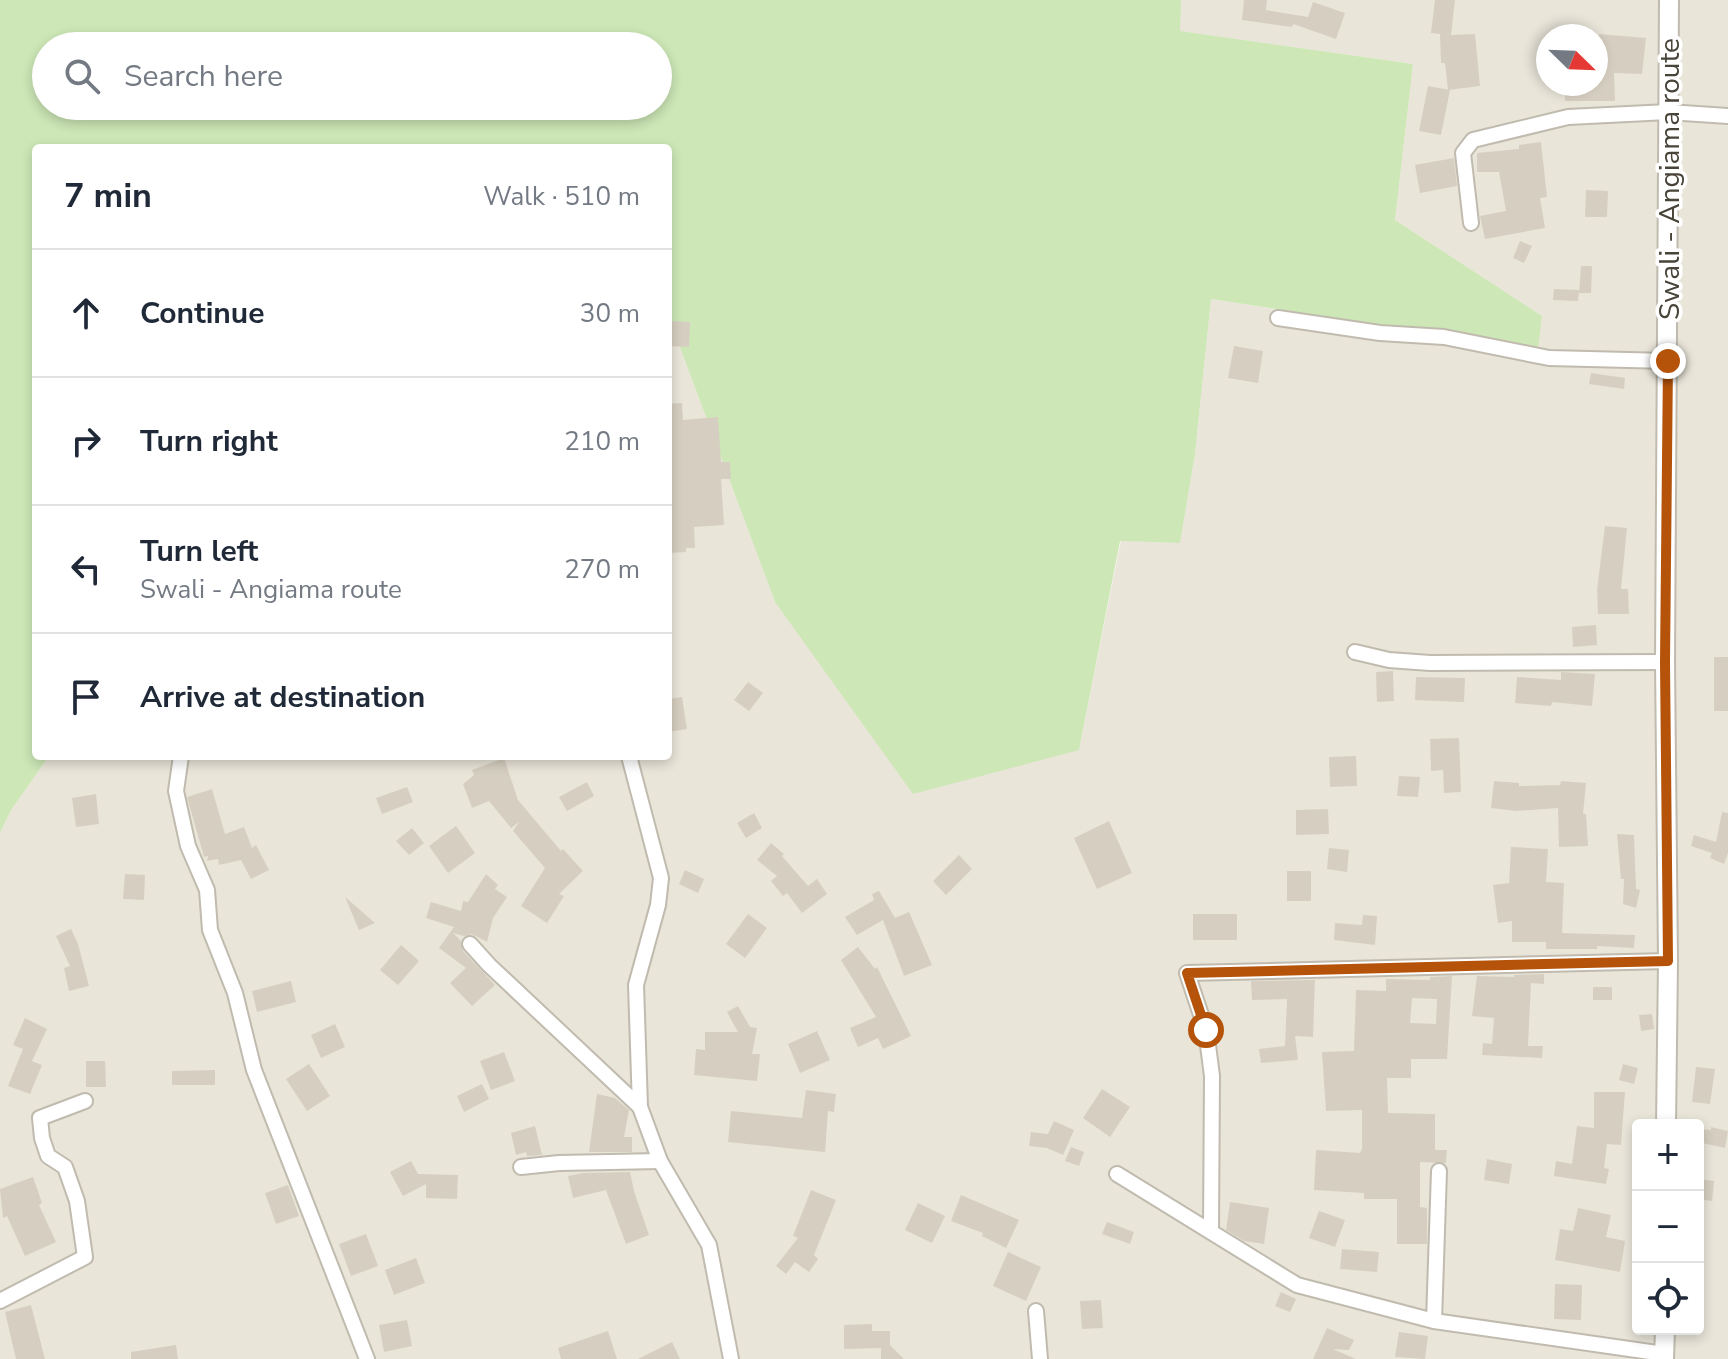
<!DOCTYPE html>
<meta charset="utf-8">
<style>
:root{--surface:#fff;--page:#f6f6f7;--text:#1f2937;--muted:#747a83;--line:#e0e1e3}
body{margin:0;font-family:"Nunito Sans",sans-serif;background:var(--page);color:var(--text)}
.controls{position:absolute;right:24px;bottom:24px;display:grid;overflow:hidden;border-radius:8px;box-shadow:0 4px 12px #0003}
.controls button{width:72px;height:72px;display:grid;place-items:center;padding:0;border:0;border-bottom:2px solid var(--line);background:var(--surface);color:var(--text);font:40px sans-serif}
.compass{position:absolute;left:1536px;top:24px;width:72px;height:72px;border-radius:50%;background:var(--surface);box-shadow:0 4px 12px #0003;rotate:113deg}
.stop{position:absolute;width:24px;height:24px;margin:-18px;border:6px solid #b45309;border-radius:50%;background:#fff}
.stop.end{background:#b45309;border-color:#fff;box-shadow:0 2px 8px #0008}
.list{margin:0;padding:0;list-style:none}
h2{display:flex;justify-content:space-between;align-items:center;height:104px;margin:0;padding:0 32px;font-size:34px}
h2 small{font-size:26px;font-weight:400;color:var(--muted)}
.list li{display:grid;grid-template-columns:52px 1fr auto;gap:24px;align-items:center;box-sizing:border-box;height:128px;padding:0 32px;border-top:2px solid var(--line)}
.list b{display:block;font-size:30px;white-space:nowrap}
.list p{margin:0;font-size:26px;white-space:nowrap;color:var(--muted)}
.list em{font-size:26px;font-style:normal;color:var(--muted)}
.icon{flex:none;width:44px;height:44px;fill:none;stroke:currentColor;stroke-width:2;stroke-linecap:round;stroke-linejoin:round}
.map{position:relative;flex:none;width:1728px;height:1359px;overflow:hidden}
.search{position:absolute;background:var(--surface);box-shadow:0 4px 12px #0003;left:32px;top:32px;width:640px;height:88px;display:flex;align-items:center;gap:20px;box-sizing:border-box;padding:0 28px;border-radius:44px;color:var(--muted);font-size:30px}
.panel{position:absolute;background:var(--surface);box-shadow:0 4px 12px #0003;left:32px;top:144px;width:640px;height:616px;border-radius:8px}
.map>svg:first-child{display:block}
.residential{fill:#e9e5d9;fill-rule:evenodd}
.green{fill:#cde7b6;fill-rule:evenodd}
.building{fill:#d6cfc1;fill-rule:evenodd}
.lines{fill:none;stroke-linecap:round;stroke-linejoin:round}
.minor-casing{stroke:#c0bbae;stroke-width:18}
.tertiary-casing{stroke:#c0bbae;stroke-width:22}
.minor{stroke:#fff;stroke-width:14}
.tertiary{stroke:#fff;stroke-width:18}
.route{stroke:#b45309;stroke-width:10}
.labels{text-anchor:middle;stroke-width:7;stroke-linejoin:round;paint-order:stroke}
.street-label{font-size:28px;fill:#494439;stroke:#fff}
</style>
<div class="map">
<svg width="1728" height="1359" viewBox="0 0 1728 1359">
<rect width="100%" height="100%" fill="#f5f3eb"/>
<path class="residential" d="M1181 0H1728V1359H0V833L11 810 49 756H668V315L775 602 1079 750 1121 541 1180 543 1195 454 1211 299 1537 349 1542 316 1395 220 1413 64 1179 31ZM1548 36H1596V84H1548ZM1638 1125H1698V1329H1638Z"/>
<path class="green" d="M0 0H1181L1180 31 1413 64 1395 220 1542 316 1538 349 1211 299 1195 454 1180 543 1120 541 1079 750 913 794 775 602 668 315V148H36V756H49L11 810 0 833ZM46 46H658V106H46Z"/>
<g class="building">
<polygon points="1244,0 1267,0 1266,10 1308,17 1313,2 1345,13 1336,39 1293,24 1292,27 1242,20"/>
<polygon points="1435,0 1455,0 1451,35 1475,34 1480,86 1448,90 1445,63 1441,63 1440,34 1431,33"/>
<polygon points="1599,34 1646,38 1642,74 1614,73 1615,101 1565,101 1565,88 1596,87"/>
<polygon points="1428,86 1450,90 1441,135 1419,131"/>
<polygon points="1541,142 1547,197 1540,198 1545,228 1485,239 1480,216 1506,211 1499,172 1477,172 1477,153 1519,149 1519,145"/>
<polygon points="1454,158 1457,186 1420,193 1415,165"/>
<polygon points="1586,190 1608,191 1607,217 1585,217"/>
<polygon points="1520,241 1532,246 1524,263 1513,258"/>
<polygon points="1581,266 1592,266 1591,293 1579,293"/>
<polygon points="1554,289 1579,290 1578,301 1553,300"/>
<polygon points="668,321 690,322 689,347 668,346"/>
<polygon points="1234,346 1263,351 1258,383 1228,378"/>
<polygon points="1591,373 1625,378 1624,389 1589,384"/>
<polygon points="682,403 683,420 718,417 721,462 730,462 731,479 721,479 724,525 694,527 695,548 686,548 686,552 668,553 668,404"/>
<polygon points="1605,526 1627,528 1621,589 1628,589 1629,614 1598,614 1597,590"/>
<polygon points="1596,625 1597,645 1573,647 1572,627"/>
<rect x="1714" y="657" width="14" height="54"/>
<polygon points="1393,671 1394,701 1377,702 1376,672"/>
<polygon points="1561,672 1595,674 1592,706 1552,702 1551,706 1515,703 1517,677 1561,680"/>
<polygon points="1416,677 1465,678 1464,702 1415,700"/>
<polygon points="748,682 763,693 749,711 734,700"/>
<polygon points="682,697 687,729 668,732 668,699"/>
<polygon points="1459,738 1461,792 1444,793 1443,770 1431,771 1430,739"/>
<polygon points="1356,756 1357,786 1330,787 1329,757"/>
<polygon points="504,758 518,800 561,851 563,849 583,871 559,894 564,896 547,923 521,906 545,868 513,831 519,822 511,828 489,801 472,808 463,784 474,775 472,770"/>
<polygon points="1399,776 1420,777 1418,797 1397,796"/>
<polygon points="1494,781 1519,783 1519,786 1560,785 1561,781 1586,783 1583,814 1586,814 1588,846 1559,847 1558,808 1516,811 1491,808"/>
<polygon points="587,782 594,796 567,811 559,797"/>
<polygon points="407,787 413,802 382,814 376,798"/>
<polygon points="212,789 225,834 244,827 252,848 256,845 269,870 251,879 241,860 219,865 218,859 207,861 208,856 204,857 187,797"/>
<polygon points="96,794 99,824 76,827 72,798"/>
<polygon points="1328,809 1329,834 1296,835 1296,810"/>
<polygon points="1722,812 1728,813 1728,853 1724,864 1710,858 1712,853 1691,846 1694,835 1716,842"/>
<polygon points="754,813 762,828 746,838 737,823"/>
<polygon points="1109,821 1132,873 1097,889 1074,838"/>
<polygon points="456,826 475,853 448,873 429,846"/>
<polygon points="412,828 424,843 409,855 396,841"/>
<polygon points="1617,834 1634,835 1636,889 1640,890 1636,908 1623,904 1624,879 1621,879"/>
<polygon points="771,843 784,854 782,856 808,886 817,879 827,894 802,913 787,893 783,896 771,881 777,876 757,860"/>
<polygon points="1511,847 1548,849 1546,882 1564,883 1562,933 1635,935 1634,948 1597,946 1597,949 1546,949 1546,942 1512,942 1512,921 1498,923 1493,885 1509,883"/>
<polygon points="1329,848 1349,850 1347,872 1327,869"/>
<polygon points="959,855 972,869 946,895 933,881"/>
<polygon points="685,870 704,879 698,893 679,884"/>
<rect x="1287" y="871" width="24" height="30"/>
<polygon points="125,874 145,875 144,900 123,899"/>
<polygon points="486,874 498,885 495,889 507,897 493,918 487,942 472,934 464,936 453,933 461,941 463,951 495,985 472,1006 450,983 466,968 439,948 454,927 426,918 431,902 461,911 463,901 468,902"/>
<polygon points="879,891 895,918 909,912 932,965 904,976 883,920 857,935 845,917 874,900 872,894"/>
<polygon points="345,897 375,923 359,930"/>
<polygon points="748,914 767,928 745,958 726,944"/>
<rect x="1193" y="914" width="44" height="26"/>
<polygon points="1363,915 1377,916 1375,945 1334,940 1335,923 1362,925"/>
<polygon points="71,929 78,944 89,986 69,991 64,968 70,966 56,936"/>
<polygon points="401,945 419,961 398,985 380,970"/>
<polygon points="858,947 875,969 877,967 911,1036 883,1049 878,1038 858,1047 850,1028 876,1017 841,960"/>
<polygon points="1544,974 1544,984 1531,983 1528,1046 1543,1046 1542,1058 1482,1055 1483,1043 1492,1044 1494,1018 1472,1016 1477,976 1514,977 1514,975"/>
<path d="M1452 976 1447 1059H1411V1078H1387L1388 1113 1435 1114V1150H1447L1446 1163 1420 1162V1207L1427 1208V1244H1397V1199H1364V1193L1314 1190 1316 1150 1360 1153 1362 1149V1110L1326 1111 1322 1052 1354 1051 1356 990 1386 991V979L1430 980V977ZM1412 998 1437 999 1436 1024 1410 1023Z"/>
<polygon points="1315,980 1313,1037 1295,1036 1298,1060 1261,1063 1259,1049 1285,1046 1287,999 1252,1000 1251,981"/>
<polygon points="291,981 296,1002 257,1012 252,991"/>
<rect x="1593" y="987" width="19" height="13"/>
<polygon points="738,1006 750,1027 757,1028 752,1054 760,1054 757,1081 694,1075 696,1049 705,1050 705,1032 738,1032 727,1012"/>
<polygon points="1652,1014 1654,1029 1641,1031 1639,1015"/>
<polygon points="25,1018 47,1029 32,1061 42,1065 30,1094 8,1086 23,1049 13,1045"/>
<polygon points="335,1024 345,1047 321,1058 311,1035"/>
<polygon points="817,1031 830,1060 800,1073 788,1044"/>
<polygon points="504,1052 515,1081 491,1090 480,1061"/>
<polygon points="86,1061 105,1061 106,1087 86,1087"/>
<polygon points="309,1064 330,1096 307,1111 286,1079"/>
<polygon points="1623,1064 1638,1068 1634,1084 1619,1080"/>
<polygon points="1696,1067 1715,1069 1710,1104 1692,1102"/>
<polygon points="215,1070 215,1085 172,1085 172,1071"/>
<polygon points="482,1084 489,1099 464,1112 457,1096"/>
<polygon points="1102,1089 1130,1107 1110,1137 1083,1118"/>
<polygon points="806,1090 836,1094 834,1112 828,1111 825,1152 728,1142 731,1111 802,1118"/>
<polygon points="1594,1092 1625,1092 1621,1145 1607,1144 1604,1168 1609,1169 1606,1184 1554,1176 1556,1161 1572,1164 1577,1126 1594,1128"/>
<polygon points="597,1094 615,1098 629,1110 624,1137 632,1137 632,1152 589,1152"/>
<polygon points="1054,1121 1074,1130 1063,1155 1047,1148 1029,1146 1031,1132 1048,1134"/>
<polygon points="535,1126 542,1155 527,1156 526,1152 516,1155 511,1133"/>
<polygon points="1711,1127 1728,1131 1725,1148 1698,1142 1698,1129 1711,1130"/>
<polygon points="1071,1147 1084,1152 1079,1166 1065,1161"/>
<polygon points="1487,1159 1512,1164 1509,1184 1484,1180"/>
<polygon points="411,1161 418,1174 458,1175 457,1199 426,1198 426,1184 403,1196 390,1172"/>
<polygon points="630,1172 634,1191 649,1235 626,1244 606,1190 573,1198 568,1176 583,1173"/>
<polygon points="33,1177 42,1203 39,1205 56,1242 25,1256 7,1216 3,1218 0,1189"/>
<polygon points="1698,1179 1714,1181 1712,1201 1698,1199"/>
<polygon points="288,1185 299,1216 276,1224 265,1193"/>
<polygon points="811,1190 836,1200 814,1255 818,1259 809,1272 795,1262 786,1274 776,1266 798,1238 793,1236"/>
<polygon points="961,1195 1019,1220 1006,1248 982,1236 983,1233 951,1221"/>
<polygon points="1230,1202 1269,1208 1264,1244 1244,1241 1226,1230"/>
<polygon points="918,1203 945,1216 932,1243 905,1230"/>
<polygon points="1578,1208 1611,1215 1606,1237 1625,1241 1620,1272 1555,1260 1560,1229 1573,1231"/>
<polygon points="1319,1211 1345,1220 1335,1247 1309,1238"/>
<polygon points="1107,1222 1134,1232 1130,1244 1102,1234"/>
<polygon points="366,1234 378,1266 351,1276 339,1244"/>
<polygon points="1342,1249 1379,1252 1377,1272 1340,1269"/>
<polygon points="1008,1252 1041,1267 1026,1301 993,1286"/>
<polygon points="416,1258 425,1283 394,1295 385,1270"/>
<polygon points="1555,1284 1582,1285 1581,1320 1554,1319"/>
<polygon points="1281,1292 1296,1299 1290,1312 1275,1306"/>
<polygon points="1101,1300 1103,1328 1082,1329 1080,1301"/>
<polygon points="31,1305 45,1359 16,1359 5,1312"/>
<polygon points="407,1320 412,1346 384,1352 379,1325"/>
<polygon points="872,1324 872,1331 890,1331 890,1345 904,1359 881,1359 881,1348 844,1349 844,1325"/>
<polygon points="1327,1328 1354,1340 1349,1350 1333,1349 1356,1359 1313,1359"/>
<polygon points="608,1331 617,1359 561,1359 558,1348"/>
<polygon points="1399,1332 1428,1336 1425,1359 1395,1357"/>
<polygon points="672,1342 680,1359 638,1359"/>
<polygon points="176,1345 178,1359 131,1359 131,1352"/>
</g>
<g class="lines">
<g class="minor-casing">
<g id="minor">
<polyline points="1471,223 1463,153 1473,140 1568,117 1668,112 1728,116"/>
<polyline points="1278,318 1380,333 1444,337 1549,358 1668,361"/>
<polyline points="1355,652 1389,660 1430,663 1665,662"/>
<polyline points="181,756 176,791 188,846 207,890 210,930 235,993 254,1070 367,1359"/>
<polyline points="629,756 661,878 658,905 636,985 640,1107"/>
<polyline points="470,944 489,965 640,1107 660,1161 709,1245 731,1359"/>
<polyline points="521,1167 559,1163 660,1161"/>
<polyline points="1117,1174 1297,1285 1434,1321 1664,1354"/>
<polyline points="1211,1229 1212,1076 1206,1030 1187,973 1668,961"/>
<polyline points="0,1301 85,1257 77,1201 65,1167 48,1156 42,1138 40,1118 85,1101"/>
<polyline points="1036,1311 1040,1359"/>
<polyline points="1434,1321 1439,1171"/>
</g>
</g>
<g class="tertiary-casing">
<g id="tertiary">
<polyline points="1666,1125 1668,961 1665,662 1669,0"/>
<polyline points="1664,1359 1665,1329"/>
</g>
</g>
<use href="#minor" class="minor"/>
<use href="#tertiary" class="tertiary"/>
</g>
<g class="lines">
<polyline class="route" points="1206,1030 1187,973 1668,961 1665,662 1668,361"/>
</g>
<g class="labels">
<g class="street-label">
<text transform="translate(1669 179) rotate(-90)" y="10">Swali - Angiama route</text>
</g>
</g>
</svg>
<div class="controls">
<button>+</button>
<button>−</button>
<button><svg class="icon" aria-label="locate" viewBox="0 0 24 24"><circle cx="12" cy="12" r="6"/><path d="M12 2v4M12 18v4M2 12h4M18 12h4"/></svg></button>
</div>
<svg class="compass" viewBox="-18 -18 36 36"><path d="M0-13l5 13h-10z" fill="#e53935"/><path d="M0 13l5-13h-10z" fill="#747a83"/></svg>
<div class="stop" style="left:1206px;top:1030px"></div>
<div class="stop end" style="left:1668px;top:361px"></div>
<div class="search"><svg class="icon" aria-label="search" viewBox="0 0 24 24"><circle cx="10" cy="10" r="6"/><path d="M15 15l6 6"/></svg>Search here</div>
<section class="panel">
<h2>7 min<small>Walk · 510 m</small></h2>
<ul class="list">
<li><svg class="icon" aria-label="ahead" viewBox="0 0 24 24"><path d="M12 20V5M6 11l6-6 6 6"/></svg><div><b>Continue</b></div><em>30 m</em></li>
<li><svg class="icon" aria-label="right" viewBox="0 0 24 24"><path d="M7 20v-9h11M14 6l5 5-5 5"/></svg><div><b>Turn right</b></div><em>210 m</em></li>
<li><svg class="icon" aria-label="left" viewBox="0 0 24 24"><path d="M17 20v-9H6M10 6l-5 5 5 5"/></svg><div><b>Turn left</b><p>Swali - Angiama route</p></div><em>270 m</em></li>
<li><svg class="icon" aria-label="arrive" viewBox="0 0 24 24"><path d="M6 21V4h12l-3 4 3 4H6"/></svg><div><b>Arrive at destination</b></div></li>
</ul>
</section>
</div>
